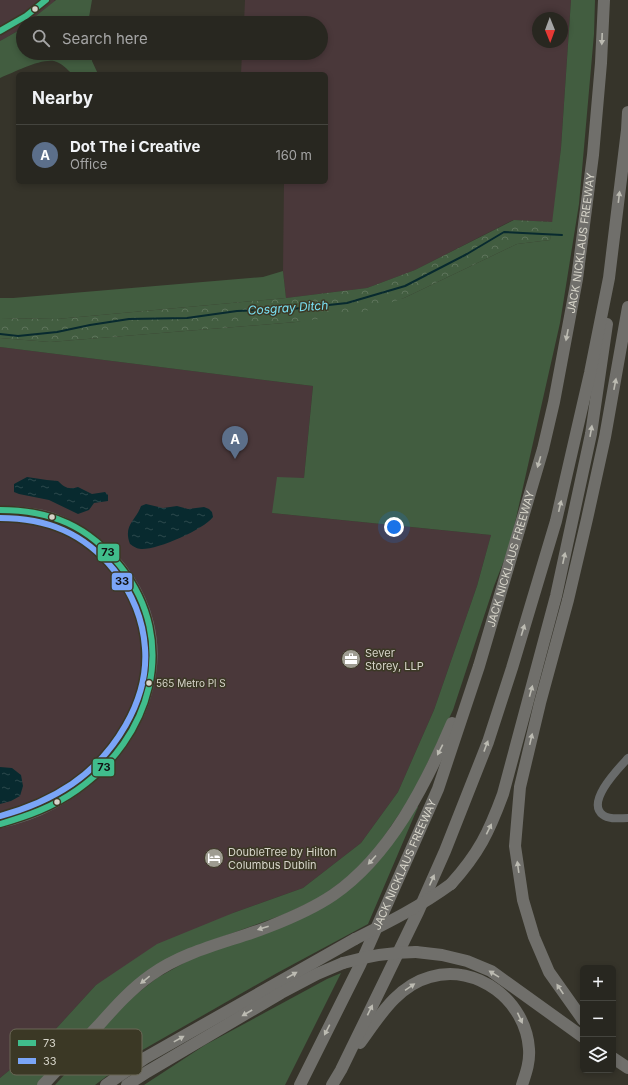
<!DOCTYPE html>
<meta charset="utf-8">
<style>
:root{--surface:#282720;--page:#302f29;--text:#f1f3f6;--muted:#a5a5a5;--line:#44443e;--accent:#95b2f1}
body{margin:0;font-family:Inter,sans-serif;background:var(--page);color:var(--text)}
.controls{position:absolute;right:12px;bottom:12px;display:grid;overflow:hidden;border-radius:6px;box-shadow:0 2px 6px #0003}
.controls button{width:36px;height:36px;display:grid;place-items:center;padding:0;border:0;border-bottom:1px solid var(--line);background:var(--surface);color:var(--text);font:20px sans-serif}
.compass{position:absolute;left:532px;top:12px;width:36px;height:36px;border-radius:50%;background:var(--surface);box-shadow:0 2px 6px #0003;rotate:179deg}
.you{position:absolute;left:394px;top:527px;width:14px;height:14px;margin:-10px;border:3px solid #fff;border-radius:50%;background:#1a73e8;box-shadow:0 0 0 6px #1a73e833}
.badge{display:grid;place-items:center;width:26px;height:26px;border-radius:50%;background:var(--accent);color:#fff;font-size:13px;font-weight:700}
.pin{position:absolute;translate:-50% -33px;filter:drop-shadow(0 1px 2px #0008)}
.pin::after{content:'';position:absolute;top:21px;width:14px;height:12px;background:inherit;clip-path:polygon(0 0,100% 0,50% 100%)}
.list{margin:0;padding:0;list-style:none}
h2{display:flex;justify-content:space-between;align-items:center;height:52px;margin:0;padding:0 16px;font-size:17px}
h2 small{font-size:13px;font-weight:400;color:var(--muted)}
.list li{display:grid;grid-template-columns:26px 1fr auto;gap:12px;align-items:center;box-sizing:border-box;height:60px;padding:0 16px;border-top:1px solid var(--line)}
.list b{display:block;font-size:15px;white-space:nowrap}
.list p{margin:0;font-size:13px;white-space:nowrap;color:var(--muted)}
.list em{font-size:13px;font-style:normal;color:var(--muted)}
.icon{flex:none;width:22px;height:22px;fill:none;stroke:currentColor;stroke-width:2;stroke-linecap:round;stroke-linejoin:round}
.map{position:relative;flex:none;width:628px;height:1085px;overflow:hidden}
.search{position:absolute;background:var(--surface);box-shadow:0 2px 6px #0003;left:16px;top:16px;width:312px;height:44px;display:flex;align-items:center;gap:10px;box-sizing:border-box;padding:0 14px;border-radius:22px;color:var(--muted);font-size:15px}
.panel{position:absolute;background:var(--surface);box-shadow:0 2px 6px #0003;left:16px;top:72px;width:312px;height:112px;border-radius:6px}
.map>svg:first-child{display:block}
.commercial{fill:#4a383a;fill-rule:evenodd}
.green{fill:#425d40}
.forest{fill:url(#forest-crowns)}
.water{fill:url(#water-ripples)}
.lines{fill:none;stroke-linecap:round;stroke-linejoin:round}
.stream{stroke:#082a2f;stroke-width:2}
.minor{stroke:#696b6b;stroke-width:8}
.highway{stroke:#706f6b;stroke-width:12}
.highway-bridge{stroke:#706f6b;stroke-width:12}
.bus-1-casing{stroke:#3b3825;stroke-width:9}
.bus-2-casing{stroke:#3b3825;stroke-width:9}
.bus-1{stroke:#40bd8c;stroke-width:6}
.bus-2{stroke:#7aa5f7;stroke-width:6}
.oneway{fill:#bcbbb2}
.bus-dot{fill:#d6d4c9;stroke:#3b3825;stroke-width:1.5}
.labels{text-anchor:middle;stroke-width:3;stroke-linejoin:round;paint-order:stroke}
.bus-label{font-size:10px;fill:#d6d4c9;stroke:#3b3825;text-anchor:start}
.street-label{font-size:11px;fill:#d6d4c9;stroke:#3b3825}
.poi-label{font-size:11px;fill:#d6d4c9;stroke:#3b3825;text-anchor:start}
.water-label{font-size:12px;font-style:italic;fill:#79e0f3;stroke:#3b3825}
.key{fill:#3b3825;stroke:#6a6756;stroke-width:1}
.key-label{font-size:11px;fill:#d6d4c9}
.line-badge{stroke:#3b3825;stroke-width:1.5}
.pale-badge-label{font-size:11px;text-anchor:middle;font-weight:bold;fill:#111}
</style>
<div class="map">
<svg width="628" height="1085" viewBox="0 0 628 1085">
<defs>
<pattern id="forest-crowns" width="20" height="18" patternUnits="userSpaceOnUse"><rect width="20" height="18" fill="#425d40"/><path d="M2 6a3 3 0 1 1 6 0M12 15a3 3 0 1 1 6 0" fill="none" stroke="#5d735a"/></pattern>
<pattern id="water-ripples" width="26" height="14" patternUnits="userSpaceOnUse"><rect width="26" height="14" fill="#082a2f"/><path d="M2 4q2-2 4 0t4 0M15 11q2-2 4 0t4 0" fill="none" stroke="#2b484c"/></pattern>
</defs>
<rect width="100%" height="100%" fill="#36342a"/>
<g class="commercial">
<polygon points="0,0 54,0 55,1 27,23 23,23 23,27 16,32 0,41"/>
<path d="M245 0H571L561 148 553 222 513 220 415 270 367 288 286 298 283 271 284 182H326V74H241L242 53H321V23H244ZM538 18H562V42H538Z"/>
<polygon points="0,347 313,386 304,478 272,513 491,535 477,586 434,710 398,792 361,843 303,888 233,913 96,985 43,1043 0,1078"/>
</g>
<g class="green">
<polygon points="56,0 92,0 88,23 27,23"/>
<polygon points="571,0 595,0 594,34 579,204 560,323 510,545 494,586 453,710 412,795 374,851 353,873 319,898 285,914 191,948 88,1028 37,1085 0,1085 0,1078 43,1043 96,985 157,944 233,913 303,888 361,843 398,792 434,710 477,586 491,535 272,513 277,477 304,478 313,386 0,347 0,338 50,342 296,322 404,298 517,244 550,240 561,148"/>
<path d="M23 27V53H91L92 61 98 74H72C67 69 62 63 54 61 39 59 15 72 0 78V41L16 32Z"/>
<polygon points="283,271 286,298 57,319 0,318 0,298 13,298 263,277"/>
<polygon points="416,806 418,807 368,924 277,973 139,1052 95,1085 55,1085 76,1062 120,1007 157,978 191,959 317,910"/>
<polygon points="341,973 285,1085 144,1085 205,1045 327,979"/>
</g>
<polygon class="forest" points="514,220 553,222 550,240 517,244 404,298 357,314 296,322 50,342 0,338 0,318 57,319 286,298 367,288 415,270"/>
<g class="water">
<path d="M27 477 47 480 58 481C64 487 68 490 78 487L92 494 105 492 108 495V501L94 503 89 510 78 514 49 500 19 494 14 492V484Z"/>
<path d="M146 504 163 508 177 506 188 509 204 507 209 509 212 512 213 517C203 530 157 550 141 549 137 549 133 546 130 544 123 525 135 522 141 506Z"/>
<polygon points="0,767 12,768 21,775 23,786 20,796 11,801 0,804"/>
</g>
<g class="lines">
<polyline class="stream" points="0,334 18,336 57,332 90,325 129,319 187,318 237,311 292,309 347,303 405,286 467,254 504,232 562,235"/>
<g class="minor">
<polyline points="0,31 26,16 46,0"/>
<path d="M0 510C17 510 34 511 51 516 115 538 163 605 152 674 141 749 73 810 0 824"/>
<path d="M628 758C619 768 585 802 603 815 609 820 621 818 628 818"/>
</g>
<g class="highway">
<path d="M451 884C479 853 489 832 503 794L556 596 591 434 607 324"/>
<polyline points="416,952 442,955 467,961 491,971 583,1037"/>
<polyline points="583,1020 549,972 534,937 523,900 515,846 520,787 540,703 568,600 587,519 605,437 628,307"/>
<path d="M360 1043C379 1017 397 986 430 977 477 963 526 1001 529 1049 530 1062 526 1073 522 1085"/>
<polyline points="613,1058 628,1068"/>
<path d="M43 1085C62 1065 80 1045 99 1025 115 1007 131 989 151 975 186 950 229 942 268 927 291 918 314 908 333 895 390 856 426 784 452 723"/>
<polyline points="106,1085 145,1058 355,939"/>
<polyline points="127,1085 147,1072 281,993 317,974 343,963"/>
<path id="s1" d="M300 1085 360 965 438 789 479 666 543 449 554 402 577 279 593 155 601 63 604 0"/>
<polyline points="332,1085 341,1070 418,912 445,851 488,742 512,668 556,521 590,373 609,278 627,130 628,112"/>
</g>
<g class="highway-bridge">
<path d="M355 939C389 922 421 906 451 884"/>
<path d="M343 963C368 956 391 952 416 952"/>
</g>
<g class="bus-1-casing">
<g id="bus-1">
<polyline points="0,31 26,16 46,0"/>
<path d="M0 510C51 510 89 526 121 567 180 642 151 738 77 790 53 807 28 816 0 824"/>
</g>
</g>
<g class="bus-2-casing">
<path id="bus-2" d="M0 518C47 518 84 533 114 570 132 593 143 619 145 648 149 701 114 755 72 784 50 799 26 809 0 816"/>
</g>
<use href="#bus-1" class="bus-1"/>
<use href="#bus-2" class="bus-2"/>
</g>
<defs><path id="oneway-solid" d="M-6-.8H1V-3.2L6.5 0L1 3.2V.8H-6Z"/></defs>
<g class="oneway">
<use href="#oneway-solid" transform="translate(602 39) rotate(92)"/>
<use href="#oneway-solid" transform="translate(619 197) rotate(-83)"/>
<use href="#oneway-solid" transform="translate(567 335) rotate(101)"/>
<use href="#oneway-solid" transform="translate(615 384) rotate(-79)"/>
<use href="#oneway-solid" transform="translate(591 431) rotate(-80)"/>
<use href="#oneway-solid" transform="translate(539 462) rotate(106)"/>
<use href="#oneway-solid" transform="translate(560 506) rotate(-77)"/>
<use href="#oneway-solid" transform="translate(564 558) rotate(-78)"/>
<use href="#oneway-solid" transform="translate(523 630) rotate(-73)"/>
<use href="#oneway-solid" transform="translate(531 691) rotate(-75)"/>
<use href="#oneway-solid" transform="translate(531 739) rotate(-77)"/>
<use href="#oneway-solid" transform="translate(486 746) rotate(-70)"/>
<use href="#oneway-solid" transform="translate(440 750) rotate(117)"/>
<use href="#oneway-solid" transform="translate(489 829) rotate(-64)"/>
<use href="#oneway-solid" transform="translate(372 860) rotate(132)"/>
<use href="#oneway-solid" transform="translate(518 867) rotate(-98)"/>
<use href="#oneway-solid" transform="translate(432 880) rotate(-66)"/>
<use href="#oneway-solid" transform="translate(263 928) rotate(162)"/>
<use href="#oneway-solid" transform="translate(494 974) rotate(-148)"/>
<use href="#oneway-solid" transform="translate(292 975) rotate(-29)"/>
<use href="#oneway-solid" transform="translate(145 980) rotate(141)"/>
<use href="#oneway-solid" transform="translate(410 987) rotate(-34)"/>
<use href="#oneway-solid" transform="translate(560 989) rotate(-124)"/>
<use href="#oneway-solid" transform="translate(370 1010) rotate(-64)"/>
<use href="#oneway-solid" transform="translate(247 1013) rotate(150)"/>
<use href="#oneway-solid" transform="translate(520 1018) rotate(65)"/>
<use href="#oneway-solid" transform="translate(327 1030) rotate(117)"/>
<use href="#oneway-solid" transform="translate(179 1039) rotate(-29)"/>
</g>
<defs>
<g id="office-disc" transform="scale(1)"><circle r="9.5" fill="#9e9c91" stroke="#3b3825"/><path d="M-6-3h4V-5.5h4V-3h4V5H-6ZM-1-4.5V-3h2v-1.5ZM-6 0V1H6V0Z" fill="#fff"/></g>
<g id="hotel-disc" transform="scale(1)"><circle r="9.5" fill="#9e9c91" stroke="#3b3825"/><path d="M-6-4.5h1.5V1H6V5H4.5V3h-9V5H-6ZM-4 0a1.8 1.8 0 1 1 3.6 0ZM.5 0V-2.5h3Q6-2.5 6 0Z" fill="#fff"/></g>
</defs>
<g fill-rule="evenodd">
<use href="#office-disc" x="351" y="659"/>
<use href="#hotel-disc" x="214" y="858"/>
</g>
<g class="bus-dot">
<circle cx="35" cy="9" r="3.5"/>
<circle cx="52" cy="517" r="3.5"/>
<circle cx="149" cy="683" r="3.5"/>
<circle cx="57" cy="802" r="3.5"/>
</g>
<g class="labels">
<g class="bus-label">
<text x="156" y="687">565 Metro Pl S</text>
</g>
<g class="street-label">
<text dy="4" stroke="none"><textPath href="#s1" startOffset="892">JACK NICKLAUS FREEWAY</textPath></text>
<text dy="4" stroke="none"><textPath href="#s1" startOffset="568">JACK NICKLAUS FREEWAY</textPath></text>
<text dy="4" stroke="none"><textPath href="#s1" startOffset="244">JACK NICKLAUS FREEWAY</textPath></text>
</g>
<g class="poi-label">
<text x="365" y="657">Sever<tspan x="365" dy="13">Storey, LLP</tspan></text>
<text x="228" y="856">DoubleTree by Hilton<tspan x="228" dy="13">Columbus Dublin</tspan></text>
</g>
<g class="water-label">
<text transform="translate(288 308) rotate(-4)" y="4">Cosgray Ditch</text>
</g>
</g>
<rect x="10" y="1029" width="132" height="46" rx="6" class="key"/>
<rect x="18" y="1040" width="18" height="6" fill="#40bd8c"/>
<rect x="18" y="1058" width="18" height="6" fill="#7aa5f7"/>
<g class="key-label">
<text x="43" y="1047">73</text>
<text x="43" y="1065">33</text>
</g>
<g class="line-badge">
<rect x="97" y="543" width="23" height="19" rx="4" fill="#40bd8c"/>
<rect x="111" y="572" width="22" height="19" rx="4" fill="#7aa5f7"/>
<rect x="92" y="758" width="23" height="19" rx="4" fill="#40bd8c"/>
</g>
<g class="pale-badge-label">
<text x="108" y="556">73</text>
<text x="122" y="585">33</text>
<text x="104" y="771">73</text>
</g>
</svg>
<div class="controls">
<button>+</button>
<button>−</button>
<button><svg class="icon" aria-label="layers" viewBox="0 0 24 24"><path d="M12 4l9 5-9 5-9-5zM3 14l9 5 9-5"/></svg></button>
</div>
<svg class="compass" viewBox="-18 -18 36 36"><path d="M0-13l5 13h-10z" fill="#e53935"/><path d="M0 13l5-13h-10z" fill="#a5a5a5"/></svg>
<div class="you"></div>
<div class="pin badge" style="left:235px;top:459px;background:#5c6f8a">A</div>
<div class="search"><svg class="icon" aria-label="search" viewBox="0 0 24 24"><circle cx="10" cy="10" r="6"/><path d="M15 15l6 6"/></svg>Search here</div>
<section class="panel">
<h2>Nearby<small></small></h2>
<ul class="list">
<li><span class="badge" style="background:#5c6f8a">A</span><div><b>Dot The i Creative</b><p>Office</p></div><em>160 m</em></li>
</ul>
</section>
</div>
